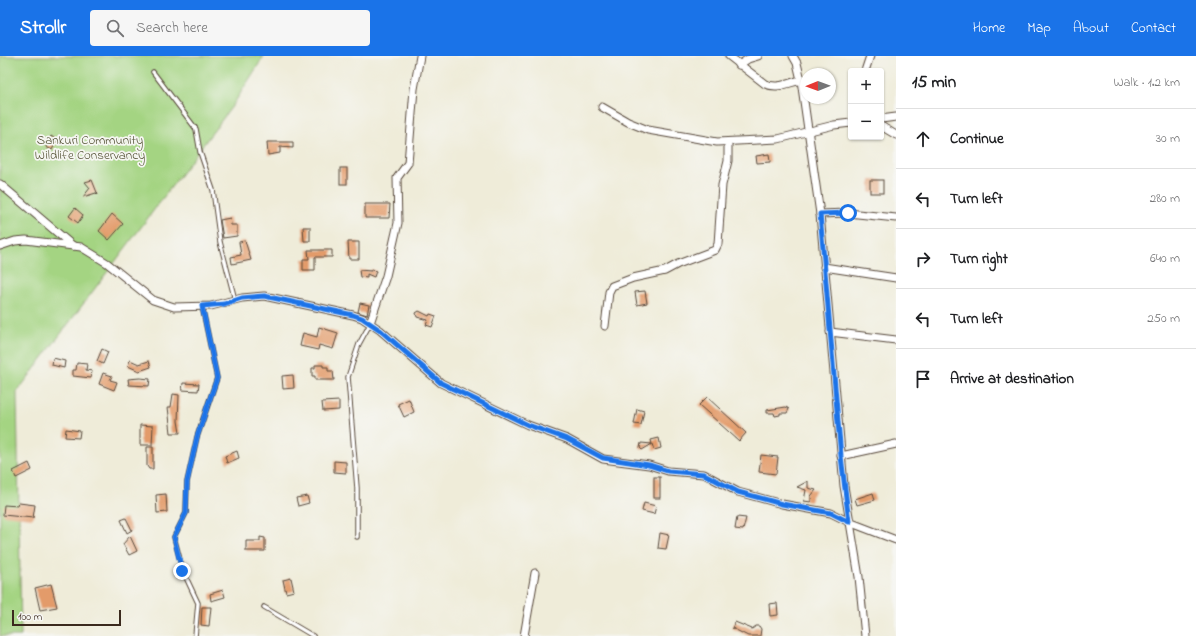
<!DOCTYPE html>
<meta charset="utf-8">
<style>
:root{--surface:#fff;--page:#f6f6f6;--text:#202124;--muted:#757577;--line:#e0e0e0;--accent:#1a73e8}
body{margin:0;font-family:"Indie Flower",sans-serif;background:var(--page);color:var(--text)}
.controls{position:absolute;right:12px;top:12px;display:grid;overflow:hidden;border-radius:4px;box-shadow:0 1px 3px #0004}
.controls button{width:36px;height:36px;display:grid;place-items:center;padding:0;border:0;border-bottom:1px solid var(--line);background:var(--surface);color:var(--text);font:20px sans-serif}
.compass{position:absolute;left:800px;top:12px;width:36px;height:36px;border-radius:50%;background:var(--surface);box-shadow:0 1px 3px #0004;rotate:269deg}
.scale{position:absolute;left:12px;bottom:10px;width:109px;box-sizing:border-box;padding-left:4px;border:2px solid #3b2a1e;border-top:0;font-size:11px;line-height:14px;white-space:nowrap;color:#3b2a1e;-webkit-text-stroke:3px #f6f6f2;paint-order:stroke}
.stop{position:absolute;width:12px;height:12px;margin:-9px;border:3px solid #1a73e8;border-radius:50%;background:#fff}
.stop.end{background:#1a73e8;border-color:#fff;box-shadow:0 1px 4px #0008}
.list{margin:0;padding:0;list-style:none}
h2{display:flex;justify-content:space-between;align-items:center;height:52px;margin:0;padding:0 16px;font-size:17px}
h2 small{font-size:13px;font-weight:400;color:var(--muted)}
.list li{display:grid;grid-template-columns:26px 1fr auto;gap:12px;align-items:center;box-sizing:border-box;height:60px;padding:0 16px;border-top:1px solid var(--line)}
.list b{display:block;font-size:15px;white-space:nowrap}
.list em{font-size:13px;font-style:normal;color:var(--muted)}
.icon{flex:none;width:22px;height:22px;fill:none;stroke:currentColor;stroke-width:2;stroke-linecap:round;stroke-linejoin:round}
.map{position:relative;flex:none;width:896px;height:580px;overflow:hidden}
header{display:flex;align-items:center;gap:24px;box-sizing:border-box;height:56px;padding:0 20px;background:var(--accent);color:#fff}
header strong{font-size:19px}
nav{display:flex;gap:22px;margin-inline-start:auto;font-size:14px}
.search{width:280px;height:36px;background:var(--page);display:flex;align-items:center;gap:10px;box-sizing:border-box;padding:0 14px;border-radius:4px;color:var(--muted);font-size:15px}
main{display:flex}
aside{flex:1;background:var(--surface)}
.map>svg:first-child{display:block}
.green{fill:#a4d482;stroke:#707f50}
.building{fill:#e39b6a}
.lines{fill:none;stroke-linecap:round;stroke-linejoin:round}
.lane-casing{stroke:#56473a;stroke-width:5.5}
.street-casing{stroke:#56473a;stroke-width:9}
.lane{stroke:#fff;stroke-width:3.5}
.street{stroke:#fff;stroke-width:7}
.route{stroke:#1a73e8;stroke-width:5}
.labels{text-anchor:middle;stroke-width:3.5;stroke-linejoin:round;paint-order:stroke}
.park-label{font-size:13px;fill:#555437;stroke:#f6f6f2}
</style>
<header>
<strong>Strollr</strong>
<div class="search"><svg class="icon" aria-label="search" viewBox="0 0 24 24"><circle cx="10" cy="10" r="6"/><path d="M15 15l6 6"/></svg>Search here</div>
<nav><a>Home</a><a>Map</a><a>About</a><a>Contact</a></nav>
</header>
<main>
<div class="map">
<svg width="896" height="580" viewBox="0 0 896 580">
<rect width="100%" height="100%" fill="#f6f6f2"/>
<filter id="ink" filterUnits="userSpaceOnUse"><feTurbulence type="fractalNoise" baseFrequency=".025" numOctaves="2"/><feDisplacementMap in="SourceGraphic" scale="8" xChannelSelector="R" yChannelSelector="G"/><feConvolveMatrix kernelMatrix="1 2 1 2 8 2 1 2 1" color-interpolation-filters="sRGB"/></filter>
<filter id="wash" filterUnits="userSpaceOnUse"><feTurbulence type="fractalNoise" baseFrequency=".012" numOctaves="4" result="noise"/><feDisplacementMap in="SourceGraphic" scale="16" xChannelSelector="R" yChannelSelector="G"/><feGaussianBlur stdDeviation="0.9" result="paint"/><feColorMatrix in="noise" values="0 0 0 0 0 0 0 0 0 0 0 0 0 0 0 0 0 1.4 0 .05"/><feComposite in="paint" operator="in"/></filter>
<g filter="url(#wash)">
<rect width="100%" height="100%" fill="#efecd9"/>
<polygon class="green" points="0,0 264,0 233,49 17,336 21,580 0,580"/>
<g id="blocks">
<g class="building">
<polygon points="51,80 57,84 52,94 46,91"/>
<polygon points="267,86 293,86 293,92 280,91 280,97 268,99"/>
<polygon points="769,98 770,106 757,107 756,100"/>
<rect x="340" y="112" width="7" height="16"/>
<polygon points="92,124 98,139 96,137 83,141 90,132 85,126"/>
<rect x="870" y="124" width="13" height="13"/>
<polygon points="365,148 390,148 389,162 365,162"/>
<polygon points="75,152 83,159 78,167 69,160"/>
<polygon points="112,158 123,168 109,184 99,175"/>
<polygon points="230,162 231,169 237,169 237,180 223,182 220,164"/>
<polygon points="303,171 310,171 310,185 304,185"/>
<polygon points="245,185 251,204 232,208 231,201 241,199 239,186"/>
<polygon points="348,186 359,186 359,203 349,203"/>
<polygon points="308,194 332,194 332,201 315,201 315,214 303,214 303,203 309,203"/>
<polygon points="371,213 376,215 374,221 367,218 367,222 360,221 359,214 371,215"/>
<polygon points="645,235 647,247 637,249 635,236"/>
<polygon points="360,247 369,249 367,259 358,256"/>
<polygon points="419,255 429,260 430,258 436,260 432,271 426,269 428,264 417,261 416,257"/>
<polygon points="319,271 338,277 333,293 319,289 318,294 300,290 303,277 317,281"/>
<polygon points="102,293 108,296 103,308 97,305"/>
<polygon points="53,302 65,305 64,312 52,309"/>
<polygon points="130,304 139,308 149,305 151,311 139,315 128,310"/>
<polygon points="77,307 87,308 86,314 92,315 91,322 73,320 73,314 76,314"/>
<polygon points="315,309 323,309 323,311 328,311 328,315 333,315 334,324 315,324 315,320 312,320 312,312 315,312"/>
<polygon points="103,317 112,320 110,324 117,326 114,334 99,328"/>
<polygon points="293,319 294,332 283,333 282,320"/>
<polygon points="140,322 150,323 149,330 129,329 128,323"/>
<polygon points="183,327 199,328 198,335 182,334"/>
<polygon points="173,338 179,339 178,365 180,377 171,377 168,351 171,351"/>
<polygon points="707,341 746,377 739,385 699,349"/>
<polygon points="409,343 414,356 404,361 398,348"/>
<polygon points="339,345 339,354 323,355 322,346"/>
<polygon points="786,351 789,353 787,357 780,357 780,359 775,360 774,357 767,357 767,354"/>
<polygon points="637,353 644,355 641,369 634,368"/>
<polygon points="140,369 153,370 152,389 140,389"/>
<polygon points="66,373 80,375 79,382 65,381"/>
<polygon points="659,382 661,392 654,394 652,388 642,394 640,392 641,387 652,388 651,384"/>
<polygon points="147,391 153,391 153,413 149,413 147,410"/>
<polygon points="237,395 239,402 227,407 225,400"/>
<polygon points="761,399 778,401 776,418 759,416"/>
<polygon points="334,405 346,406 346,417 334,416"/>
<polygon points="29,407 32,414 16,422 13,415"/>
<rect x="654" y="421" width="6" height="21"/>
<polygon points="808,425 808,432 816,434 811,440 811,446 804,445 806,434 797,431"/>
<polygon points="873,437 875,444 857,449 855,443"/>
<polygon points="166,438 167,456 157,457 156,439"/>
<polygon points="307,440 309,447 298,450 296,442"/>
<polygon points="19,447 35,449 33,462 3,459 4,449 18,450"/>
<polygon points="644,447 656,450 654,458 642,455"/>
<polygon points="737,461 746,462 743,474 735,473"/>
<polygon points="126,462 132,474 127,477 121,464"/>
<polygon points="660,477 669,479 666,493 658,492"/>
<polygon points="130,480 137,495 129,499 123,488"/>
<polygon points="260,481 265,482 265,495 246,495 246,485 260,485"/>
<polygon points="291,522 294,535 286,537 283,524"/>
<polygon points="51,528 57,551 40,554 35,532"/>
<polygon points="223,534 225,541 211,545 210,538"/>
<polygon points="777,547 778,559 770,560 769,548"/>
<polygon points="202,551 211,551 209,570 201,569"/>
<polygon points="735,566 752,573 756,570 759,570 761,573 760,580 748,580 732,572"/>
</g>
</g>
</g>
<g filter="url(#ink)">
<use href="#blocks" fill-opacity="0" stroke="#56473a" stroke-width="1"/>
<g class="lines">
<g class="lane-casing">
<g id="lane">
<polyline points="153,16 196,73 200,96 213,134 220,186 235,244"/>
<polyline points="357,481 357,432 348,321 359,288 370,268"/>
<polyline points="264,551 313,580"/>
<polyline points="195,580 198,547 183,515 174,481 186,457 187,426 197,381 217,322 202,250"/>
</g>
</g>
<g class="street-casing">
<g id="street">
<path d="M729 0 765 28C778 33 788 27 801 24"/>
<polyline points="793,0 797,7 801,24 820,158 844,430 859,521 865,580"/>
<polyline points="739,9 748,3 758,0"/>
<polyline points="865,15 870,0"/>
<polyline points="602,51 628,66 648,74 717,86 778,83 834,69 851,67"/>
<polyline points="881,63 896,61"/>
<polyline points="881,70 896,79"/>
<polyline points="0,128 73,190"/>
<polyline points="820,158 848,157 896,162"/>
<polyline points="0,190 15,185 26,184 81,191 107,207 153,244 174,251 211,250 242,242 264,240 353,259 362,262 380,274 441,327 528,369 567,383 603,403 649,409 668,415 704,418 738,436 782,448 831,457 849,466 896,484"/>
<polyline points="824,211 896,222"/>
<polyline points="370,267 386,220 398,167 397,122 408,107 414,33 420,0"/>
<polyline points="605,270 609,236 612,230 633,222 665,215 678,208 715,194 718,188 722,129 728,105 728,86"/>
<polyline points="830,276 896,284"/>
<polyline points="841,400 896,388"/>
<polyline points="524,580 535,517"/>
</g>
</g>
<use href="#lane" class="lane"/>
<use href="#street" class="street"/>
</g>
</g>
<g class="lines" filter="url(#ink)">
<polyline class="route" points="182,515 174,481 186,457 187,426 197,381 217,322 202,250 224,248 242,242 264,240 353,259 362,262 380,274 441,327 528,369 567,383 603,402 649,409 668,415 704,418 738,436 782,448 831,457 849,466 841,400 820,158 848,157"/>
</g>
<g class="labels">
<g class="park-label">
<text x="90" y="88">Sankuri Community<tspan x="90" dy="15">Wildlife Conservancy</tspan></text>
</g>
</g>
</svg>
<div class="controls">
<button>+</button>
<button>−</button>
</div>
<svg class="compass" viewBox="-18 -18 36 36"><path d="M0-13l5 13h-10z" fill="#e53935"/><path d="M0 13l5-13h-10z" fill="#757577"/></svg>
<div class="scale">100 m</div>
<div class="stop" style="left:848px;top:157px"></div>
<div class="stop end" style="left:182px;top:515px"></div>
</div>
<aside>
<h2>15 min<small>Walk · 1.2 km</small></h2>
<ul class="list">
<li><svg class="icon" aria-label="ahead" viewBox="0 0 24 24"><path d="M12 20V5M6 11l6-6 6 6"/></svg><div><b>Continue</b></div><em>30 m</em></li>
<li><svg class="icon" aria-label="left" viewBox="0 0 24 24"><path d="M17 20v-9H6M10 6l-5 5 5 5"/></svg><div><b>Turn left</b></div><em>280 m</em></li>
<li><svg class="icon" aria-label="right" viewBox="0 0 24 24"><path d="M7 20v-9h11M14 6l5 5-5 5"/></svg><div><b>Turn right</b></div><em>640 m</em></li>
<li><svg class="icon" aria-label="left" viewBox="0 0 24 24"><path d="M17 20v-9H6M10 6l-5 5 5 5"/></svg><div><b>Turn left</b></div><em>250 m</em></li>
<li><svg class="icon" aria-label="arrive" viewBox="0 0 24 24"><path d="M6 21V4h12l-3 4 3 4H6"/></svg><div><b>Arrive at destination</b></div></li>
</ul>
</aside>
</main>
